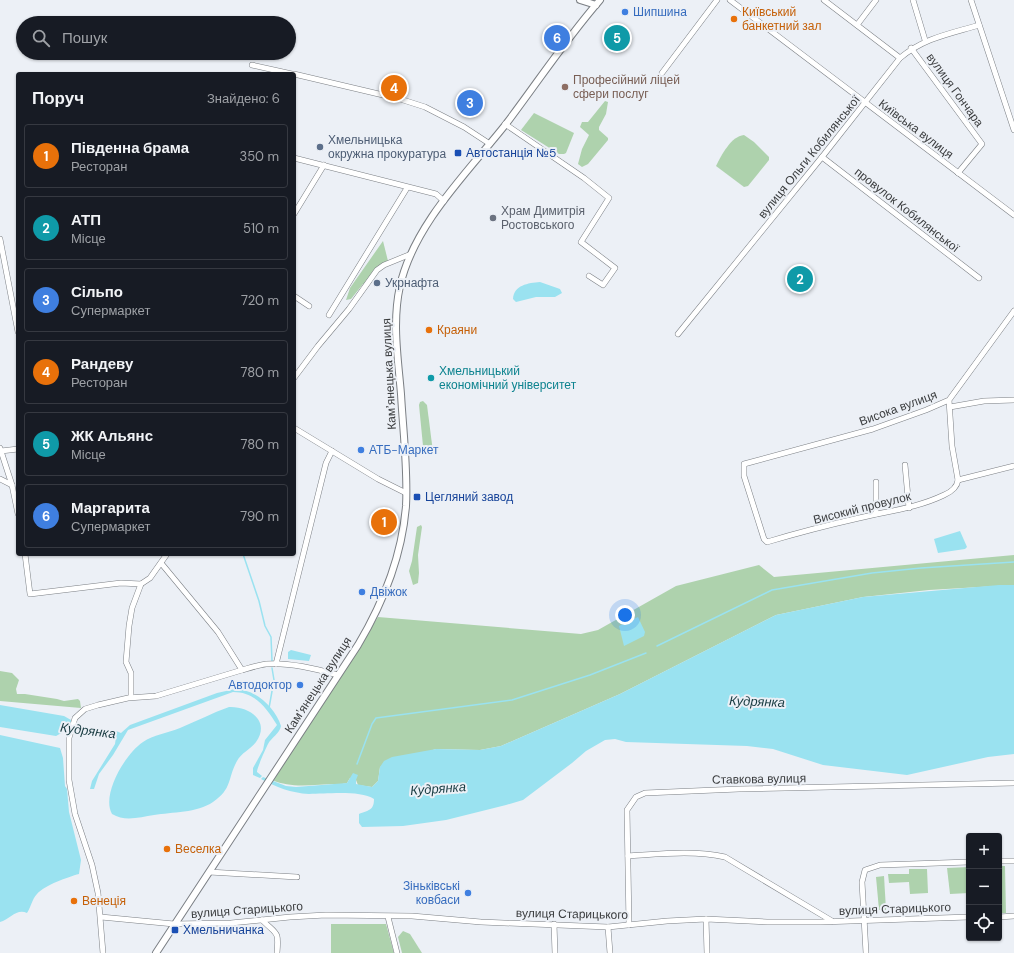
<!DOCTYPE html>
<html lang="uk">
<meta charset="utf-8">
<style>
:root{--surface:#171b24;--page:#20242c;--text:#f1f3f6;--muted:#9ea1a6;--line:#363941;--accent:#b6b39d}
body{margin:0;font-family:"DM Sans",sans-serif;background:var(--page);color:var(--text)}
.controls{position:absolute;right:12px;bottom:12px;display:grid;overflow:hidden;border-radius:4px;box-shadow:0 1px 3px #0004}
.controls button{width:36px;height:36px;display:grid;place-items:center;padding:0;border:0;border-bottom:1px solid var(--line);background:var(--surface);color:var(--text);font:20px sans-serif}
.you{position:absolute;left:625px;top:615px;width:14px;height:14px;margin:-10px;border:3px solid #fff;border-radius:50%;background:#1a73e8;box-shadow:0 0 0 6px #1a73e833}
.badge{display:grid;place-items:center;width:26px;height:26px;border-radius:50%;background:var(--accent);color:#fff;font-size:13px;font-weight:700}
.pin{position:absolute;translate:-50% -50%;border:2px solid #fff;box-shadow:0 1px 4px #0006}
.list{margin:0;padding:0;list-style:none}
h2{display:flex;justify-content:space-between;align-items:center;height:52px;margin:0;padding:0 16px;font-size:17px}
h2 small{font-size:13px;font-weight:400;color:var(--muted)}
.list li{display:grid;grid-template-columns:26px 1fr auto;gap:12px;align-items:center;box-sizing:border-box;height:64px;margin:0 8px 8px;padding:0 8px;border:1px solid var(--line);border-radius:4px}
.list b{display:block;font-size:15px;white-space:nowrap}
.list p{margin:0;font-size:13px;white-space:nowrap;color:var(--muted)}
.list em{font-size:13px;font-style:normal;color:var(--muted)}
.icon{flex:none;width:22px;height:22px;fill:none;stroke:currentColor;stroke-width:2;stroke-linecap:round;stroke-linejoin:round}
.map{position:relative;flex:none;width:1014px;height:953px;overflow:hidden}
.search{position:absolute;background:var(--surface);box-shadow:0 1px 3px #0004;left:16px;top:16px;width:280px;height:44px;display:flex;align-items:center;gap:10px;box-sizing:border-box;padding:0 14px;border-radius:22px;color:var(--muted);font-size:15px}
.panel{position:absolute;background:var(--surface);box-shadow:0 1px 3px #0004;left:16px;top:72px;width:280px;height:484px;border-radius:4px}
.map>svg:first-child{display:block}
.green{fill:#aed2ad}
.water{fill:#9ae2f0}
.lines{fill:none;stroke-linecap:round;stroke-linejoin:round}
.stream{stroke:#9ae2f0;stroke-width:1.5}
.minor-casing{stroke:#7b7f84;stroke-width:6}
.major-casing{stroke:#7b7f84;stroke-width:8}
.minor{stroke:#fff;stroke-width:5}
.major{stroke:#fff;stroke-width:6}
.shop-dot{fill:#3f7fe0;stroke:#ecf0f6;stroke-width:1.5}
.food-dot{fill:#e8710a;stroke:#ecf0f6;stroke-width:1.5}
.education-dot{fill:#8d6e63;stroke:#ecf0f6;stroke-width:1.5}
.service-dot{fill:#5c6f8a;stroke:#ecf0f6;stroke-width:1.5}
.transit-dot{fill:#1a4fb4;stroke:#ecf0f6;stroke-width:1.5}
.worship-dot{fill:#6b7280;stroke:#ecf0f6;stroke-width:1.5}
.culture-dot{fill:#0f9aa8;stroke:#ecf0f6;stroke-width:1.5}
.labels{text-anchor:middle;stroke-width:4;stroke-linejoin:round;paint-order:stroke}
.shop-label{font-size:12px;fill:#366cbe;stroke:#ecf0f6;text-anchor:start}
.food-label{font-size:12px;fill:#c56008;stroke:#ecf0f6;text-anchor:start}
.education-label{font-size:12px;fill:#785e54;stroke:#ecf0f6;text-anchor:start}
.street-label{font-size:12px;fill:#3b3d3f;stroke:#ecf0f6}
.service-label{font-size:12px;fill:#4e5e75;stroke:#ecf0f6;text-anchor:start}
.transit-label{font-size:12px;fill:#164399;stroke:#ecf0f6;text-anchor:start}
.worship-label{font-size:12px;fill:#5b616d;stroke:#ecf0f6;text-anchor:start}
.culture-label{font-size:12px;fill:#0d838f;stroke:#ecf0f6;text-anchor:start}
.water-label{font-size:13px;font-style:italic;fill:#193c42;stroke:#ecf0f6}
</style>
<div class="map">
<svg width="1014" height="953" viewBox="0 0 1014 953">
<rect width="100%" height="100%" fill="#ecf0f6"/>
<g class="green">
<polygon points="605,101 608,102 606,114 599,127 599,130 608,138 608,140 588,164 582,167 578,164 582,149 589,135 580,127 582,122 588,122"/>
<polygon points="534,113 574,133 566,153 564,154 559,154 521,130"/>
<path d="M744 135 754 142 769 157V160L748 186 744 187 716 166C721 156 731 136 744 135Z"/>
<polygon points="383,241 388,261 366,284 363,284 351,299 346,300 350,288"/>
<polygon points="423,401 427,405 433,452 431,454 426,453 423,446 419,405 420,402"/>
<polygon points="421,525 422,527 418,555 419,573 418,583 413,585 409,571 412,561 417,527"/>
<path d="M1014 555V585L929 590 863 597 776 615 620 694 501 746 480 750 436 749 380 767 378 781 372 787 358 785 356 780 350 778 347 783 342 784C318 783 295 790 272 780L378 617 581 634 598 630 676 586 759 565 774 577Z"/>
<polygon points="0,671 12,673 19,680 16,689 17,694 25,694 57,699 64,701 78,699 80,701 81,708 0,701"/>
<polygon points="999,866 1005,866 1006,913 999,913"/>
<polygon points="969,867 969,893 950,894 947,868"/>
<polygon points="909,869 927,869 928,893 910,894 909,882 889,883 888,874 909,874"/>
<polygon points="884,876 886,910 879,910 876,877"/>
<polygon points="331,924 386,924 394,953 331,953"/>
<polygon points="403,931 410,934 422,953 402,953 398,937"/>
</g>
<g class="water">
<path d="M540 282 560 289 562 293 555 297H536L516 302 513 299C514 285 528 283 540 282Z"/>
<polygon points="960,531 967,547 965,549 938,553 934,539"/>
<path d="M999 585H1014V754L988 757 907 775 823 765 773 749 747 746 626 742 615 739 605 740 586 751 572 763 523 800 506 805 446 820 403 826 362 827 359 823V814C368 810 374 811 374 799 360 790 326 794 309 794 291 793 276 787 261 779L263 777 286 786 296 787 347 783 353 773 358 775 356 780V784L372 787 378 781 380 767 384 761 392 757 436 749 480 750 501 746 620 694 776 615 863 597Z"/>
<polygon points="638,617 645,632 644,636 624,646 619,626"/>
<polygon points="291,650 311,655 309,661 288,659 288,652"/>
<path d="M235 689C255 689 275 707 281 726 280 733 271 738 268 744 266 748 257 768 257 772L262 776 260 778 253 775V768L263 750 265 740 277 725C266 707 255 692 233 692L128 730 113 755 99 774 94 789H90L92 781 115 744 116 737 77 731 78 728 107 733 116 731 121 733 130 725 217 693Z"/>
<polygon points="0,705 64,716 71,720 72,724 65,724 72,726 71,730 69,729 56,736 0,727"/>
<path d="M229 707C249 706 271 721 256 742 251 749 241 753 237 761 227 779 233 788 213 802 197 813 172 812 154 815 140 817 125 822 112 814 101 795 125 754 143 742 153 735 168 733 180 728 197 721 212 713 229 707Z"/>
<path d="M0 735 60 748 63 758 65 786 67 789 69 812 81 860 79 874C68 877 45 885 37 894 32 899 31 907 27 913 17 908 10 919 0 922Z"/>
</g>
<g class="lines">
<g class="stream">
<polyline points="243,554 259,601 265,626 271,637 272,661"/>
<polyline points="657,646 772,590 872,573 921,568 1014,562"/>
<polyline points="269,708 274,680 272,668"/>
<polyline points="357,764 372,724 376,718 512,700 590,675 646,653"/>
</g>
<g class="minor-casing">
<g id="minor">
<polyline points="730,0 1014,215"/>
<polyline points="824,0 900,58"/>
<polyline points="913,0 925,40"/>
<polyline points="971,0 1014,130"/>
<polyline points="857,25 876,0"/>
<polyline points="911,48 982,144 958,173"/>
<polyline points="252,65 292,74"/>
<polyline points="662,73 717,0"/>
<polyline points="294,74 400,99 425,107 464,127 490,144"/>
<polyline points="505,124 584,178 609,198 581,242 615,268 603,285 589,276"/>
<polyline points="822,157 979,278"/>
<polyline points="294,158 436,194 444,201"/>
<polyline points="294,214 324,165"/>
<polyline points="0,239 18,332"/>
<polyline points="294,296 309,306"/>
<polyline points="329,315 407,188"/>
<path d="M678 334 822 157 900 58C924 38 949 34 979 25"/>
<polyline points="294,378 318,346 349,309 377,270 384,265 411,254"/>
<path d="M949 400 952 446 958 480C957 488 951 492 944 495 917 508 888 511 859 518 828 525 797 533 767 542L764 539 744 476V464L873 429 926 410 949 400 1014 311"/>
<polyline points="950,407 984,401 1014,400"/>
<polyline points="294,428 378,479 406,493"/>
<polyline points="0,448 12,485 18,514"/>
<polyline points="1,451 18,449"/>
<polyline points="905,465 909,508"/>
<polyline points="0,479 12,485"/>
<polyline points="958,480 1014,466"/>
<polyline points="876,482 876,514"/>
<polyline points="25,554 30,594 121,583 141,584"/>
<path d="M161 563 218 632 242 670C249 668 258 665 266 664 289 662 316 669 338 675"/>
<polyline points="276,664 326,463 332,451"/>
<polyline points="131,697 131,673 126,662 129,626 132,608 141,584 150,578 167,554"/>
<path d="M628 856C660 854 694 850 725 857L832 921"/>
<polyline points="999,861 1014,861"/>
<polyline points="209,872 297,877"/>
<polyline points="101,917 174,924 231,923 290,917 326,915 412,916 481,922 608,927 667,921 706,919 767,922 821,922 969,917"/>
<polyline points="388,917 397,953"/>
<polyline points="999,917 1014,916"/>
<polyline points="706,919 707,953"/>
<path d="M262 920C277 935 279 930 277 953"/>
<polyline points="554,924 555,953"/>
<polyline points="629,925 627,810 636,797 645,793 739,789 1014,783"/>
<polyline points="608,927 610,953"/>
<polyline points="103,953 98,893 92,865 75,814 69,780 69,738 75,718 85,709 98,705 128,698 156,696 242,670"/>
<polyline points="866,953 862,882 865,870 880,865 969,862"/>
</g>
</g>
<g class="major-casing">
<g id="major">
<polyline points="580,0 596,5"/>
<path d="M156 953 358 645C383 603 402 556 406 506 408 469 403 431 401 394 398 358 392 322 400 286 414 224 468 172 506 124 537 83 566 39 600 0"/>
</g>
</g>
<use href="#minor" class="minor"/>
<use href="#major" class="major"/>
</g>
<g class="shop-dot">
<circle cx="625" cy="12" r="4"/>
<circle cx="361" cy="450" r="4"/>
<circle cx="362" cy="592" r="4"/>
<circle cx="300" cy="685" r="4"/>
<circle cx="468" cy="893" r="4"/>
</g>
<g class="food-dot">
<circle cx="734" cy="19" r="4"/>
<circle cx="429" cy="330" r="4"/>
<circle cx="167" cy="849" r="4"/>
<circle cx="74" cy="901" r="4"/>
</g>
<circle class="education-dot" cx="565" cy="87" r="4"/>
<g class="service-dot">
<circle cx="320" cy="147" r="4"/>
<circle cx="377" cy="283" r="4"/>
</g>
<g class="transit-dot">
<rect x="454" y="149" width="8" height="8" rx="2"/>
<rect x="413" y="493" width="8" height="8" rx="2"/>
<rect x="171" y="926" width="8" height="8" rx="2"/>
</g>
<circle class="worship-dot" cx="493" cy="218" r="4"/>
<circle class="culture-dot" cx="431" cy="378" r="4"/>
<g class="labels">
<g class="shop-label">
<text x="633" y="16">Шипшина</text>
<text x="369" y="454">АТБ-Маркет</text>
<text x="370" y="596">Двіжок</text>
<text x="292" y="689" text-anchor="end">Автодоктор</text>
<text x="460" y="890" text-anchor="end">Зіньківські<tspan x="460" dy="14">ковбаси</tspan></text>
</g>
<g class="food-label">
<text x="742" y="16">Київський<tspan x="742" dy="14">банкетний зал</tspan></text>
<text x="437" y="334">Краяни</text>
<text x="175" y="853">Веселка</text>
<text x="82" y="905">Венеція</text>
</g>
<g class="education-label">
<text x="573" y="84">Професійний ліцей<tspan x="573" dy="14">сфери послуг</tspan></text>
</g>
<g class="street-label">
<text transform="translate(955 90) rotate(54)" y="4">вулиця Гончара</text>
<text transform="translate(916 129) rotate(37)" y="4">Київська вулиця</text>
<text transform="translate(809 157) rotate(-51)" y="4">вулиця Ольги Кобилянської</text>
<text transform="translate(907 210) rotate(38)" y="4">провулок Кобилянської</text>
<text transform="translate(389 374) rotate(-93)" y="4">Камʼянецька вулиця</text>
<text transform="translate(898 408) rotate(-20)" y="4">Висока вулиця</text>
<text transform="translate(862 508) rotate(-14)" y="4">Високий провулок</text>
<text transform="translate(318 685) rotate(-57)" y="4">Камʼянецька вулиця</text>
<text transform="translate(759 779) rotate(-1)" y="4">Ставкова вулиця</text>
<text transform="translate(895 909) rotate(-2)" y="4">вулиця Старицького</text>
<text transform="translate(247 910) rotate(-4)" y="4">вулиця Старицького</text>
<text transform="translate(572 914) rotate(1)" y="4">вулиця Старицького</text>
</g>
<g class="service-label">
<text x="328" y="144">Хмельницька<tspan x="328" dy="14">окружна прокуратура</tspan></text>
<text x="385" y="287">Укрнафта</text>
</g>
<g class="transit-label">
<text x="466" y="157">Автостанція №5</text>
<text x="425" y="501">Цегляний завод</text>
<text x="183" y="934">Хмельничанка</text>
</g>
<g class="worship-label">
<text x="501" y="215">Храм Димитрія<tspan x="501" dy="14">Ростовського</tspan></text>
</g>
<g class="culture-label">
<text x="439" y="375">Хмельницький<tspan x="439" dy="14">економічний університет</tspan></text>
</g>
<g class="water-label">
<text transform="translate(757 701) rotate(2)" y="5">Кудрянка</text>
<text transform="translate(88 730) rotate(7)" y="5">Кудрянка</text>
<text transform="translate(438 788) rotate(-4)" y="5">Кудрянка</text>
</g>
</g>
</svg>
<div class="controls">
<button>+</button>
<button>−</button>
<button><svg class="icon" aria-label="locate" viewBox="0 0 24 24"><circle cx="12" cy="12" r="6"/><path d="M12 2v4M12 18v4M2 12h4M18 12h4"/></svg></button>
</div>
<div class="you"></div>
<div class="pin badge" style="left:384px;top:522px;background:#e8710a">1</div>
<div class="pin badge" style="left:800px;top:279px;background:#0f9aa8">2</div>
<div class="pin badge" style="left:470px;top:103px;background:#3f7fe0">3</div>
<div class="pin badge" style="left:394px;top:88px;background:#e8710a">4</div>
<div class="pin badge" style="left:617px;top:38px;background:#0f9aa8">5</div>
<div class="pin badge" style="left:557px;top:38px;background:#3f7fe0">6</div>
<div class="search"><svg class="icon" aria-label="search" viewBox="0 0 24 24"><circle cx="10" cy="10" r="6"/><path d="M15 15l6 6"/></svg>Пошук</div>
<section class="panel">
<h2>Поруч<small>Знайдено: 6</small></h2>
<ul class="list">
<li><span class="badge" style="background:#e8710a">1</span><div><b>Південна брама</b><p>Ресторан</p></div><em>350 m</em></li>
<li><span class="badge" style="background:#0f9aa8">2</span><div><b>АТП</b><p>Місце</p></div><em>510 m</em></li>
<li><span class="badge" style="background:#3f7fe0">3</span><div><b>Сільпо</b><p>Супермаркет</p></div><em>720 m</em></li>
<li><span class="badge" style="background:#e8710a">4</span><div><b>Рандеву</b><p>Ресторан</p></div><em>780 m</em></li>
<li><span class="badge" style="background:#0f9aa8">5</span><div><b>ЖК Альянс</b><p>Місце</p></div><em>780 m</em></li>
<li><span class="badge" style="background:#3f7fe0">6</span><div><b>Маргарита</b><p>Супермаркет</p></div><em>790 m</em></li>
</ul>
</section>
</div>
